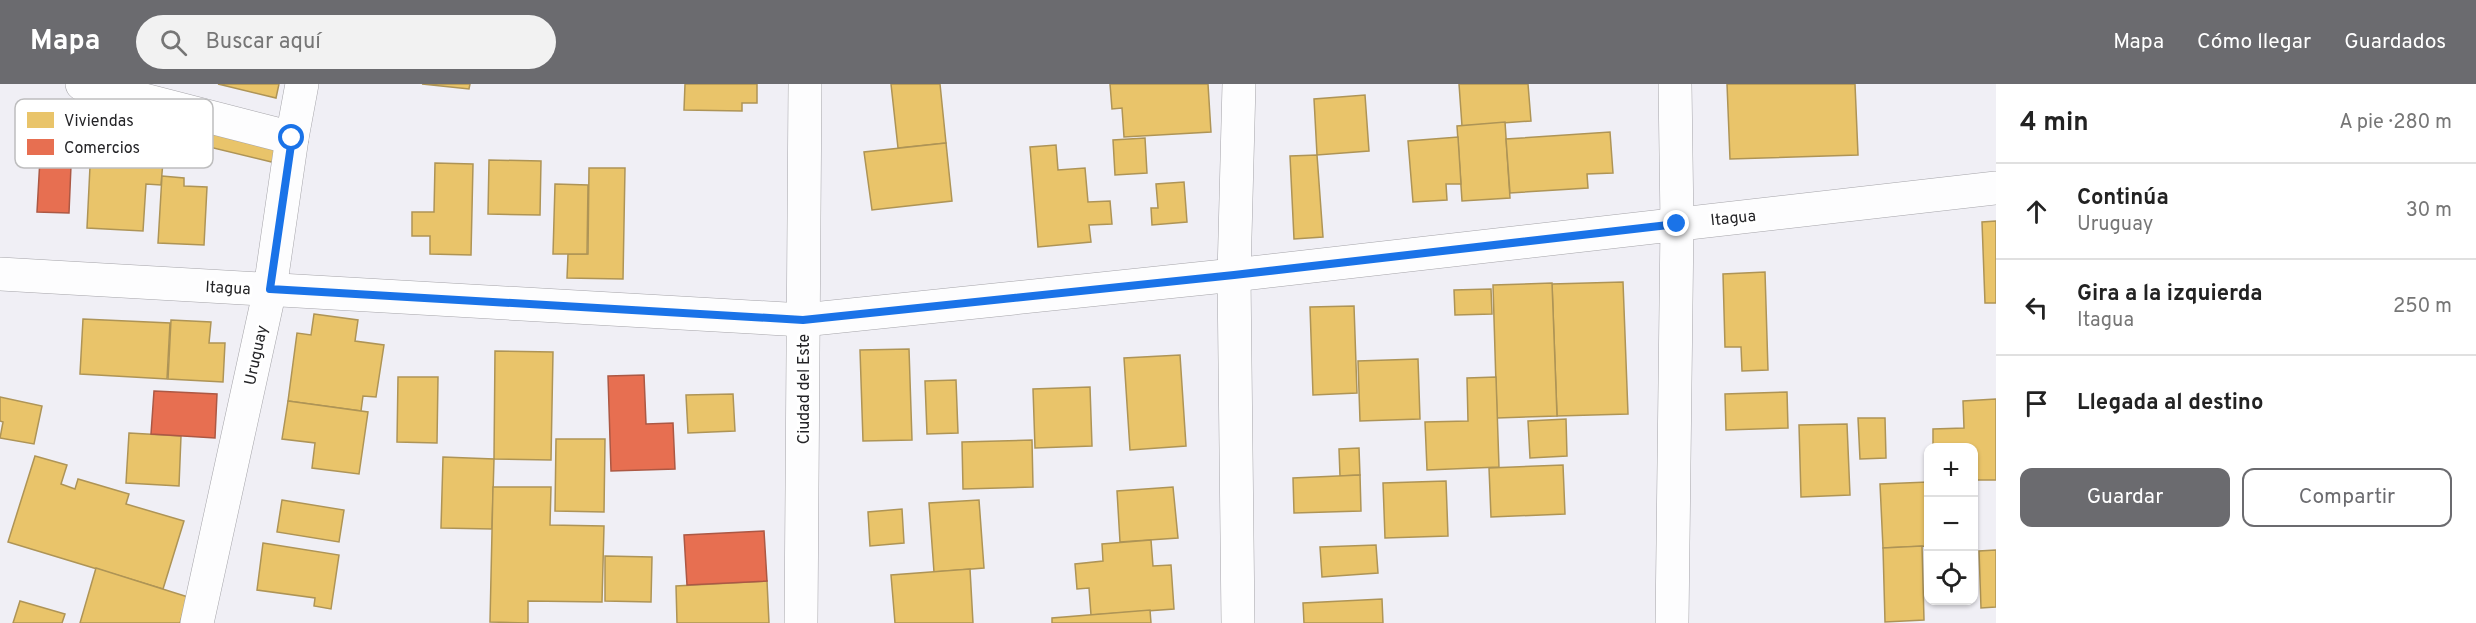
<!DOCTYPE html>
<html lang="es">
<meta charset="utf-8">
<style>
:root{--surface:#fff;--page:#f2f2f2;--text:#222;--muted:#767676;--line:#e0e0e0;--accent:#6b6b6f}
body{margin:0;font-family:Overpass,sans-serif;background:var(--page);color:var(--text)}
.controls{position:absolute;right:18px;bottom:18px;display:grid;overflow:hidden;border-radius:12px;box-shadow:0 2px 4px #0004}
.controls button{width:54px;height:54px;display:grid;place-items:center;padding:0;border:0;border-bottom:2px solid var(--line);background:var(--surface);color:var(--text);font:30px sans-serif}
.stop{position:absolute;width:18px;height:18px;margin:-14px;border:4px solid #1a73e8;border-radius:50%;background:#fff}
.stop.end{background:#1a73e8;border-color:#fff;box-shadow:0 2px 6px #0008}
.list{margin:0;padding:0;list-style:none}
h2{display:flex;justify-content:space-between;align-items:center;height:78px;margin:0;padding:0 24px;font-size:26px}
h2 small{font-size:20px;font-weight:400;color:var(--muted)}
.list li{display:grid;grid-template-columns:39px 1fr auto;gap:18px;align-items:center;box-sizing:border-box;height:96px;padding:0 24px;border-top:2px solid var(--line)}
.list b{display:block;font-size:22px;white-space:nowrap}
.list p{margin:0;font-size:20px;white-space:nowrap;color:var(--muted)}
.list em{font-size:20px;font-style:normal;color:var(--muted)}
.actions{display:flex;gap:12px;padding:18px 24px}
.actions a{flex:1;padding:14px 0;border:2px solid var(--accent);border-radius:12px;text-align:center;font-size:21px;color:var(--accent)}
.actions .main{background:var(--accent);color:#fff}
.icon{flex:none;width:33px;height:33px;fill:none;stroke:currentColor;stroke-width:2;stroke-linecap:round;stroke-linejoin:round}
.map{position:relative;flex:none;width:1996px;height:539px;overflow:hidden}
header{display:flex;align-items:center;gap:36px;box-sizing:border-box;height:84px;padding:0 30px;background:var(--accent);color:#fff}
header strong{font-size:28px}
nav{display:flex;gap:33px;margin-inline-start:auto;font-size:21px}
.search{width:420px;height:54px;background:var(--page);display:flex;align-items:center;gap:15px;box-sizing:border-box;padding:0 21px;border-radius:33px;color:var(--muted);font-size:22px}
main{display:flex}
aside{flex:1;background:var(--surface)}
.map>svg:first-child{display:block}
.homes{fill:#e9c46a;stroke:#ae9456;stroke-width:1.5}
.shops{fill:#e76f51;stroke:#ac5844;stroke-width:1.5}
.lines{fill:none;stroke-linecap:round;stroke-linejoin:round}
.minor-casing{stroke:#a5a4a9;stroke-width:34}
.minor{stroke:#fdfdfe;stroke-width:33}
.route{stroke:#1a73e8;stroke-width:8}
.labels{text-anchor:middle;stroke-width:6;stroke-linejoin:round;paint-order:stroke}
.street-label{font-size:16px;fill:#242427;stroke:#fff}
.key{fill:#fff;stroke:#bdbdbe;stroke-width:1.5}
.key-label{font-size:16px;fill:#242427}
</style>
<header>
<strong>Mapa</strong>
<div class="search"><svg class="icon" aria-label="search" viewBox="0 0 24 24"><circle cx="10" cy="10" r="6"/><path d="M15 15l6 6"/></svg>Buscar aquí</div>
<nav><a>Mapa</a><a>Cómo llegar</a><a>Guardados</a></nav>
</header>
<main>
<div class="map">
<svg width="1996" height="539" viewBox="0 0 1996 539">
<rect width="100%" height="100%" fill="#f0eff5"/>
<g class="homes">
<polygon points="88,0 123,3 112,52 77,44"/>
<polygon points="218,0 279,0 276,14"/>
<polygon points="422,0 470,0 469,5"/>
<polygon points="685,0 757,0 757,19 742,19 742,27 684,26"/>
<polygon points="891,0 940,0 946,59 898,64"/>
<polygon points="1110,0 1208,0 1211,48 1124,53 1122,24 1112,25"/>
<polygon points="1459,0 1528,0 1531,37 1462,42"/>
<polygon points="1727,0 1855,0 1858,71 1730,75"/>
<polygon points="1365,11 1369,67 1317,71 1314,15"/>
<polygon points="209,29 288,48 280,80 201,61"/>
<polygon points="1505,38 1510,114 1462,117 1457,42"/>
<polygon points="1610,48 1613,89 1587,90 1588,104 1510,109 1506,55"/>
<polygon points="1458,53 1461,100 1446,100 1447,116 1413,118 1408,57"/>
<polygon points="1145,54 1147,89 1115,91 1113,56"/>
<polygon points="946,59 952,117 872,126 864,68"/>
<polygon points="1056,61 1058,86 1085,84 1088,118 1110,117 1112,140 1089,141 1091,158 1038,163 1030,63"/>
<polygon points="91,62 164,66 161,101 146,100 143,147 87,144"/>
<polygon points="1317,71 1323,153 1294,155 1290,72"/>
<polygon points="489,76 541,77 540,131 488,130"/>
<polygon points="435,79 473,80 471,171 430,170 430,152 412,152 412,128 434,128"/>
<polygon points="589,84 625,84 623,195 567,194 568,170 588,170"/>
<polygon points="162,92 184,94 184,102 207,103 204,161 158,159"/>
<polygon points="1184,98 1187,138 1152,141 1151,124 1158,124 1156,100"/>
<polygon points="555,100 588,101 587,170 553,170"/>
<polygon points="1996,137 1996,219 1985,219 1982,138"/>
<polygon points="1765,188 1768,286 1742,287 1741,263 1725,263 1723,190"/>
<polygon points="1623,198 1628,330 1557,332 1552,200"/>
<polygon points="1552,199 1557,332 1497,334 1493,201"/>
<polygon points="1491,205 1492,230 1455,231 1454,206"/>
<polygon points="1354,222 1357,309 1313,311 1310,223"/>
<polygon points="314,230 358,236 355,257 384,261 376,313 363,312 361,327 288,317 297,249 311,251"/>
<polygon points="83,235 170,239 167,295 80,290"/>
<polygon points="171,236 211,238 209,259 225,259 223,298 168,295"/>
<polygon points="909,265 912,356 863,357 860,266"/>
<polygon points="495,267 553,268 551,376 494,375"/>
<polygon points="1180,271 1186,362 1130,366 1124,274"/>
<polygon points="1418,275 1420,335 1360,337 1358,277"/>
<polygon points="398,293 438,293 437,359 397,358"/>
<polygon points="1496,293 1499,383 1427,386 1425,338 1468,337 1467,294"/>
<polygon points="956,296 958,349 927,350 925,297"/>
<polygon points="1090,303 1092,362 1035,364 1033,305"/>
<polygon points="1787,308 1788,344 1726,346 1725,310"/>
<polygon points="733,310 735,347 688,349 686,311"/>
<polygon points="0,313 42,322 34,360 0,354 3,338 0,337"/>
<polygon points="1996,315 1996,396 1974,396 1974,364 1933,364 1933,345 1964,344 1963,317"/>
<polygon points="288,317 368,328 359,390 312,384 315,359 282,355"/>
<polygon points="1858,334 1885,334 1886,374 1860,375"/>
<polygon points="1566,335 1567,372 1530,374 1528,337"/>
<polygon points="1847,340 1850,411 1801,413 1799,341"/>
<polygon points="129,349 181,352 179,402 126,399"/>
<polygon points="556,355 605,355 604,428 555,427"/>
<polygon points="1032,356 1033,403 963,405 962,358"/>
<polygon points="1359,364 1360,391 1340,392 1339,365"/>
<polygon points="35,372 67,381 61,400 75,405 78,395 129,410 126,420 184,437 163,505 8,458"/>
<polygon points="443,373 494,375 492,445 441,444"/>
<polygon points="1563,381 1565,430 1491,433 1489,384"/>
<polygon points="1360,391 1361,427 1294,429 1293,394"/>
<polygon points="1446,397 1448,452 1385,454 1383,399"/>
<polygon points="1928,398 1928,462 1883,464 1880,400"/>
<polygon points="493,403 551,403 550,441 604,442 602,518 528,517 528,539 490,538"/>
<polygon points="1173,403 1178,454 1120,458 1117,407"/>
<polygon points="282,416 344,426 339,458 277,448"/>
<polygon points="979,416 984,484 934,488 929,419"/>
<polygon points="902,425 904,459 870,462 868,428"/>
<polygon points="1151,456 1153,482 1171,481 1174,525 1091,531 1089,504 1077,505 1075,480 1103,477 1102,460"/>
<polygon points="263,459 339,471 331,525 314,522 315,514 257,506"/>
<polygon points="1376,461 1378,489 1322,493 1320,463"/>
<polygon points="1922,462 1924,536 1885,538 1883,464"/>
<polygon points="1996,466 1996,523 1981,524 1979,467"/>
<polygon points="605,472 652,473 651,518 605,517"/>
<polygon points="96,484 188,513 180,539 80,539"/>
<polygon points="970,485 973,539 895,539 891,491"/>
<polygon points="767,497 769,539 677,539 676,502"/>
<polygon points="1382,515 1383,539 1304,539 1303,519"/>
<polygon points="20,517 65,530 62,539 13,539"/>
<polygon points="1150,526 1151,539 1052,539 1052,534"/>
</g>
<g class="shops">
<polygon points="41,57 72,58 69,129 37,128"/>
<polygon points="644,291 646,340 673,339 675,385 611,387 608,292"/>
<polygon points="154,307 217,310 215,354 151,350"/>
<polygon points="764,447 767,497 687,501 684,451"/>
</g>
<g class="lines">
<g class="minor-casing">
<g id="minor">
<polyline points="82,0 292,54"/>
<polyline points="0,190 803,236 1234,191 1996,104"/>
<polyline points="197,539 270,205 292,54 302,0"/>
<polyline points="801,539 805,0"/>
<polyline points="1238,539 1234,191 1239,0"/>
<polyline points="1672,539 1677,140 1675,0"/>
</g>
</g>
<use href="#minor" class="minor"/>
</g>
<g class="lines">
<polyline class="route" points="292,54 270,205 803,236 1234,191 1677,140"/>
</g>
<g class="labels">
<g class="street-label">
<text transform="translate(1733 133) rotate(-6)" y="6">Itagua</text>
<text transform="translate(228 203) rotate(3)" y="6">Itagua</text>
<text transform="translate(255 271) rotate(-78)" y="6">Uruguay</text>
<text transform="translate(803 305) rotate(-90)" y="6">Ciudad del Este</text>
</g>
</g>
<rect x="15" y="15" width="198" height="69" rx="9" class="key"/>
<rect x="27" y="28" width="27" height="16" fill="#e9c46a"/>
<rect x="27" y="55" width="27" height="16" fill="#e76f51"/>
<g class="key-label">
<text x="64" y="42">Viviendas</text>
<text x="64" y="69">Comercios</text>
</g>
</svg>
<div class="controls">
<button>+</button>
<button>−</button>
<button><svg class="icon" aria-label="locate" viewBox="0 0 24 24"><circle cx="12" cy="12" r="6"/><path d="M12 2v4M12 18v4M2 12h4M18 12h4"/></svg></button>
</div>
<div class="stop" style="left:292px;top:54px"></div>
<div class="stop end" style="left:1677px;top:140px"></div>
</div>
<aside>
<h2>4 min<small>A pie · 280 m</small></h2>
<ul class="list">
<li><svg class="icon" aria-label="ahead" viewBox="0 0 24 24"><path d="M12 20V5M6 11l6-6 6 6"/></svg><div><b>Continúa</b><p>Uruguay</p></div><em>30 m</em></li>
<li><svg class="icon" aria-label="left" viewBox="0 0 24 24"><path d="M17 20v-9H6M10 6l-5 5 5 5"/></svg><div><b>Gira a la izquierda</b><p>Itagua</p></div><em>250 m</em></li>
<li><svg class="icon" aria-label="arrive" viewBox="0 0 24 24"><path d="M6 21V4h12l-3 4 3 4H6"/></svg><div><b>Llegada al destino</b></div></li>
</ul>
<div class="actions"><a class="main">Guardar</a><a>Compartir</a></div>
</aside>
</main>
